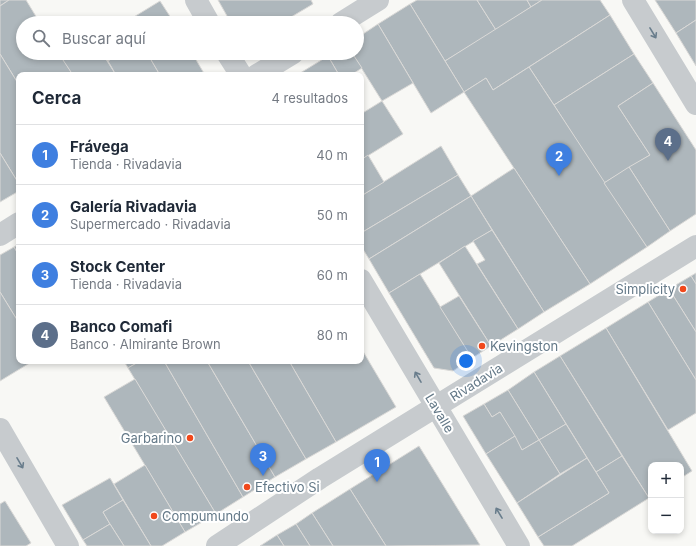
<!DOCTYPE html>
<html lang="es">
<meta charset="utf-8">
<style>
:root{--surface:#fff;--page:#f2f2f3;--text:#1f2937;--muted:#747a83;--line:#e0e1e3;--accent:#0b8043}
body{margin:0;font-family:Inter,sans-serif;background:var(--page);color:var(--text)}
.controls{position:absolute;right:12px;bottom:12px;display:grid;overflow:hidden;border-radius:8px;box-shadow:0 2px 6px #0003}
.controls button{width:36px;height:36px;display:grid;place-items:center;padding:0;border:0;border-bottom:1px solid var(--line);background:var(--surface);color:var(--text);font:20px sans-serif}
.you{position:absolute;left:466px;top:361px;width:14px;height:14px;margin:-10px;border:3px solid #fff;border-radius:50%;background:#1a73e8;box-shadow:0 0 0 6px #1a73e833}
.badge{display:grid;place-items:center;width:26px;height:26px;border-radius:50%;background:var(--accent);color:#fff;font-size:13px;font-weight:700}
.pin{position:absolute;translate:-50% -33px;filter:drop-shadow(0 1px 2px #0008)}
.pin::after{content:'';position:absolute;top:21px;width:14px;height:12px;background:inherit;clip-path:polygon(0 0,100% 0,50% 100%)}
.list{margin:0;padding:0;list-style:none}
h2{display:flex;justify-content:space-between;align-items:center;height:52px;margin:0;padding:0 16px;font-size:17px}
h2 small{font-size:13px;font-weight:400;color:var(--muted)}
.list li{display:grid;grid-template-columns:26px 1fr auto;gap:12px;align-items:center;box-sizing:border-box;height:60px;padding:0 16px;border-top:1px solid var(--line)}
.list b{display:block;font-size:15px;white-space:nowrap}
.list p{margin:0;font-size:13px;white-space:nowrap;color:var(--muted)}
.list em{font-size:13px;font-style:normal;color:var(--muted)}
.icon{flex:none;width:22px;height:22px;fill:none;stroke:currentColor;stroke-width:2;stroke-linecap:round;stroke-linejoin:round}
.map{position:relative;flex:none;width:696px;height:546px;overflow:hidden}
.search{position:absolute;background:var(--surface);box-shadow:0 2px 6px #0003;left:16px;top:16px;width:348px;height:44px;display:flex;align-items:center;gap:10px;box-sizing:border-box;padding:0 14px;border-radius:22px;color:var(--muted);font-size:15px}
.panel{position:absolute;background:var(--surface);box-shadow:0 2px 6px #0003;left:16px;top:72px;width:348px;height:292px;border-radius:8px}
.map>svg:first-child{display:block}
.building{fill:#aeb7bc;stroke:#dad9d7}
.lines{fill:none;stroke-linecap:round;stroke-linejoin:round}
.minor{stroke:#c7cbce;stroke-width:22}
.oneway{stroke:#697d8c}
.poi-dot{fill:#f1481b;stroke:#fff;stroke-width:1.5}
.labels{text-anchor:middle;stroke-width:4;stroke-linejoin:round;paint-order:stroke}
.poi-label{font-size:13px;fill:#647988;stroke:#fff;text-anchor:start}
.street-label{font-size:13px;fill:#647988;stroke:#fff}
</style>
<div class="map">
<svg width="696" height="546" viewBox="0 0 696 546">
<rect width="100%" height="100%" fill="#f8f8f5"/>
<g class="building">
<polygon points="0,0 9,0 0,6"/>
<polygon points="9,0 26,0 40,23 23,23 23,53 59,53 73,75 19,75 19,85 0,54 0,6"/>
<polygon points="218,0 311,0 313,4 281,23 231,23"/>
<polygon points="417,0 477,0 496,30 445,61 410,4"/>
<polygon points="477,0 527,0 531,7 496,30"/>
<polygon points="527,0 542,0 531,7"/>
<polygon points="542,0 600,0 610,15 493,90 486,78 464,92 445,61"/>
<polygon points="655,0 696,0 696,20 676,33"/>
<polygon points="160,1 173,21 170,23 124,23"/>
<polygon points="410,4 464,92 431,113 378,24"/>
<polygon points="610,15 634,54 554,105 529,67"/>
<polygon points="696,20 696,66 676,33"/>
<polygon points="378,24 413,83 382,101 352,53 357,53 357,38"/>
<polygon points="74,53 102,53 116,75 73,75 63,60"/>
<polygon points="102,53 121,53 108,61"/>
<polygon points="121,53 147,53 160,75 116,75 108,61"/>
<polygon points="147,53 192,53 205,75 160,75"/>
<polygon points="333,53 352,53 362,68 351,75 339,75 328,56"/>
<polygon points="0,54 19,85 19,184 0,153"/>
<polygon points="634,54 653,83 618,106 650,155 604,183 554,105"/>
<polygon points="328,56 339,75 297,75"/>
<polygon points="529,67 647,247 590,284 464,92 486,78 493,90"/>
<polygon points="653,83 696,150 696,214 670,231 629,167 650,155 618,106"/>
<polygon points="382,101 403,134 361,160 361,114"/>
<polygon points="441,146 458,175 361,233 361,196"/>
<polygon points="0,153 19,184 19,191 0,202"/>
<polygon points="368,155 384,182 361,196 361,160"/>
<polygon points="629,167 670,231 647,247 604,183"/>
<polygon points="514,168 590,284 544,312 471,196"/>
<polygon points="458,175 471,196 369,259 361,246 361,233"/>
<polygon points="471,196 492,230 389,293 369,259"/>
<polygon points="492,230 544,312 518,329 477,264 485,260 473,241"/>
<polygon points="19,244 19,256 14,247"/>
<polygon points="465,246 518,329 491,346 439,263"/>
<polygon points="14,247 19,256 19,323 0,292 0,255"/>
<polygon points="696,273 696,284 691,276"/>
<polygon points="420,274 472,358 453,371 434,368 389,293"/>
<polygon points="691,276 696,284 696,332 669,289"/>
<polygon points="669,289 696,332 696,380 648,302"/>
<polygon points="0,292 19,323 19,361 33,361 0,381"/>
<polygon points="459,296 491,346 472,358 440,307"/>
<polygon points="648,302 696,380 696,413 668,430 606,328"/>
<polygon points="606,328 692,471 681,478 681,465 651,465 651,497 649,498 560,356"/>
<polygon points="361,348 396,407 336,442 289,361 361,361"/>
<polygon points="560,356 622,456 596,472 534,372"/>
<polygon points="124,361 140,361 128,368"/>
<polygon points="140,361 164,361 243,497 216,514 128,368"/>
<polygon points="164,361 207,361 275,477 243,497"/>
<polygon points="207,361 248,361 306,459 275,477"/>
<polygon points="248,361 289,361 336,442 306,459"/>
<polygon points="534,372 566,424 539,440 508,390"/>
<polygon points="135,379 216,514 185,532 104,397"/>
<polygon points="508,390 539,440 522,450 500,412 492,417 484,404"/>
<polygon points="484,404 492,417 500,412 515,436 486,454 463,416"/>
<polygon points="566,424 587,458 560,474 539,440"/>
<polygon points="515,436 522,450 539,440 560,474 517,503 486,454"/>
<polygon points="419,446 480,545 386,546 350,489"/>
<polygon points="622,456 649,498 572,546 544,546 538,537 609,493 596,472"/>
<polygon points="587,458 609,493 538,537 517,503"/>
<polygon points="145,465 185,532 162,546 151,546 114,484"/>
<polygon points="110,478 123,500 103,512 110,524 83,540 62,505"/>
<polygon points="350,489 386,546 333,546 312,513"/>
<polygon points="123,500 151,546 124,546 110,524 103,512"/>
<polygon points="5,501 31,543 26,546 0,546 0,504"/>
<polygon points="312,513 333,546 310,546 296,524"/>
<polygon points="110,524 124,546 87,546 83,540"/>
<polygon points="296,524 310,546 284,546 277,535"/>
<polygon points="277,535 284,546 260,546"/>
</g>
<g class="lines">
<g class="minor">
<polyline points="196,0 209,23"/>
<polyline points="633,0 696,104"/>
<polyline points="341,23 378,0"/>
<polyline points="227,53 241,75"/>
<polyline points="257,75 293,53"/>
<polyline points="0,235 19,223"/>
<polyline points="361,280 519,546"/>
<polyline points="0,429 68,546"/>
<polyline points="217,546 320,478 696,246"/>
</g>
</g>
<defs><path id="oneway-shaft" d="M-6 0H5M1.5-3L5.5 0L1.5 3" fill="none" stroke-width="1.6" stroke-linecap="round" stroke-linejoin="round"/></defs>
<g class="oneway">
<use href="#oneway-shaft" transform="translate(653 33) rotate(59)"/>
<use href="#oneway-shaft" transform="translate(418 377) rotate(-120)"/>
<use href="#oneway-shaft" transform="translate(20 463) rotate(60)"/>
<use href="#oneway-shaft" transform="translate(499 513) rotate(-121)"/>
</g>
<g class="poi-dot">
<circle cx="683" cy="289" r="4"/>
<circle cx="482" cy="346" r="4"/>
<circle cx="190" cy="438" r="4"/>
<circle cx="247" cy="487" r="4"/>
<circle cx="154" cy="516" r="4"/>
</g>
<g class="labels">
<g class="poi-label">
<text x="675" y="294" text-anchor="end">Simplicity</text>
<text x="490" y="351">Kevingston</text>
<text x="182" y="443" text-anchor="end">Garbarino</text>
<text x="255" y="492">Efectivo Si</text>
<text x="162" y="521">Compumundo</text>
</g>
<g class="street-label">
<text transform="translate(476 382) rotate(-32)" y="5">Rivadavia</text>
<text transform="translate(440 413) rotate(59)" y="5">Lavalle</text>
</g>
</g>
</svg>
<div class="controls">
<button>+</button>
<button>−</button>
</div>
<div class="you"></div>
<div class="pin badge" style="left:377px;top:482px;background:#3f7fe0">1</div>
<div class="pin badge" style="left:559px;top:176px;background:#3f7fe0">2</div>
<div class="pin badge" style="left:263px;top:476px;background:#3f7fe0">3</div>
<div class="pin badge" style="left:668px;top:161px;background:#5c6f8a">4</div>
<div class="search"><svg class="icon" aria-label="search" viewBox="0 0 24 24"><circle cx="10" cy="10" r="6"/><path d="M15 15l6 6"/></svg>Buscar aquí</div>
<section class="panel">
<h2>Cerca<small>4 resultados</small></h2>
<ul class="list">
<li><span class="badge" style="background:#3f7fe0">1</span><div><b>Frávega</b><p>Tienda · Rivadavia</p></div><em>40 m</em></li>
<li><span class="badge" style="background:#3f7fe0">2</span><div><b>Galería Rivadavia</b><p>Supermercado · Rivadavia</p></div><em>50 m</em></li>
<li><span class="badge" style="background:#3f7fe0">3</span><div><b>Stock Center</b><p>Tienda · Rivadavia</p></div><em>60 m</em></li>
<li><span class="badge" style="background:#5c6f8a">4</span><div><b>Banco Comafi</b><p>Banco · Almirante Brown</p></div><em>80 m</em></li>
</ul>
</section>
</div>
